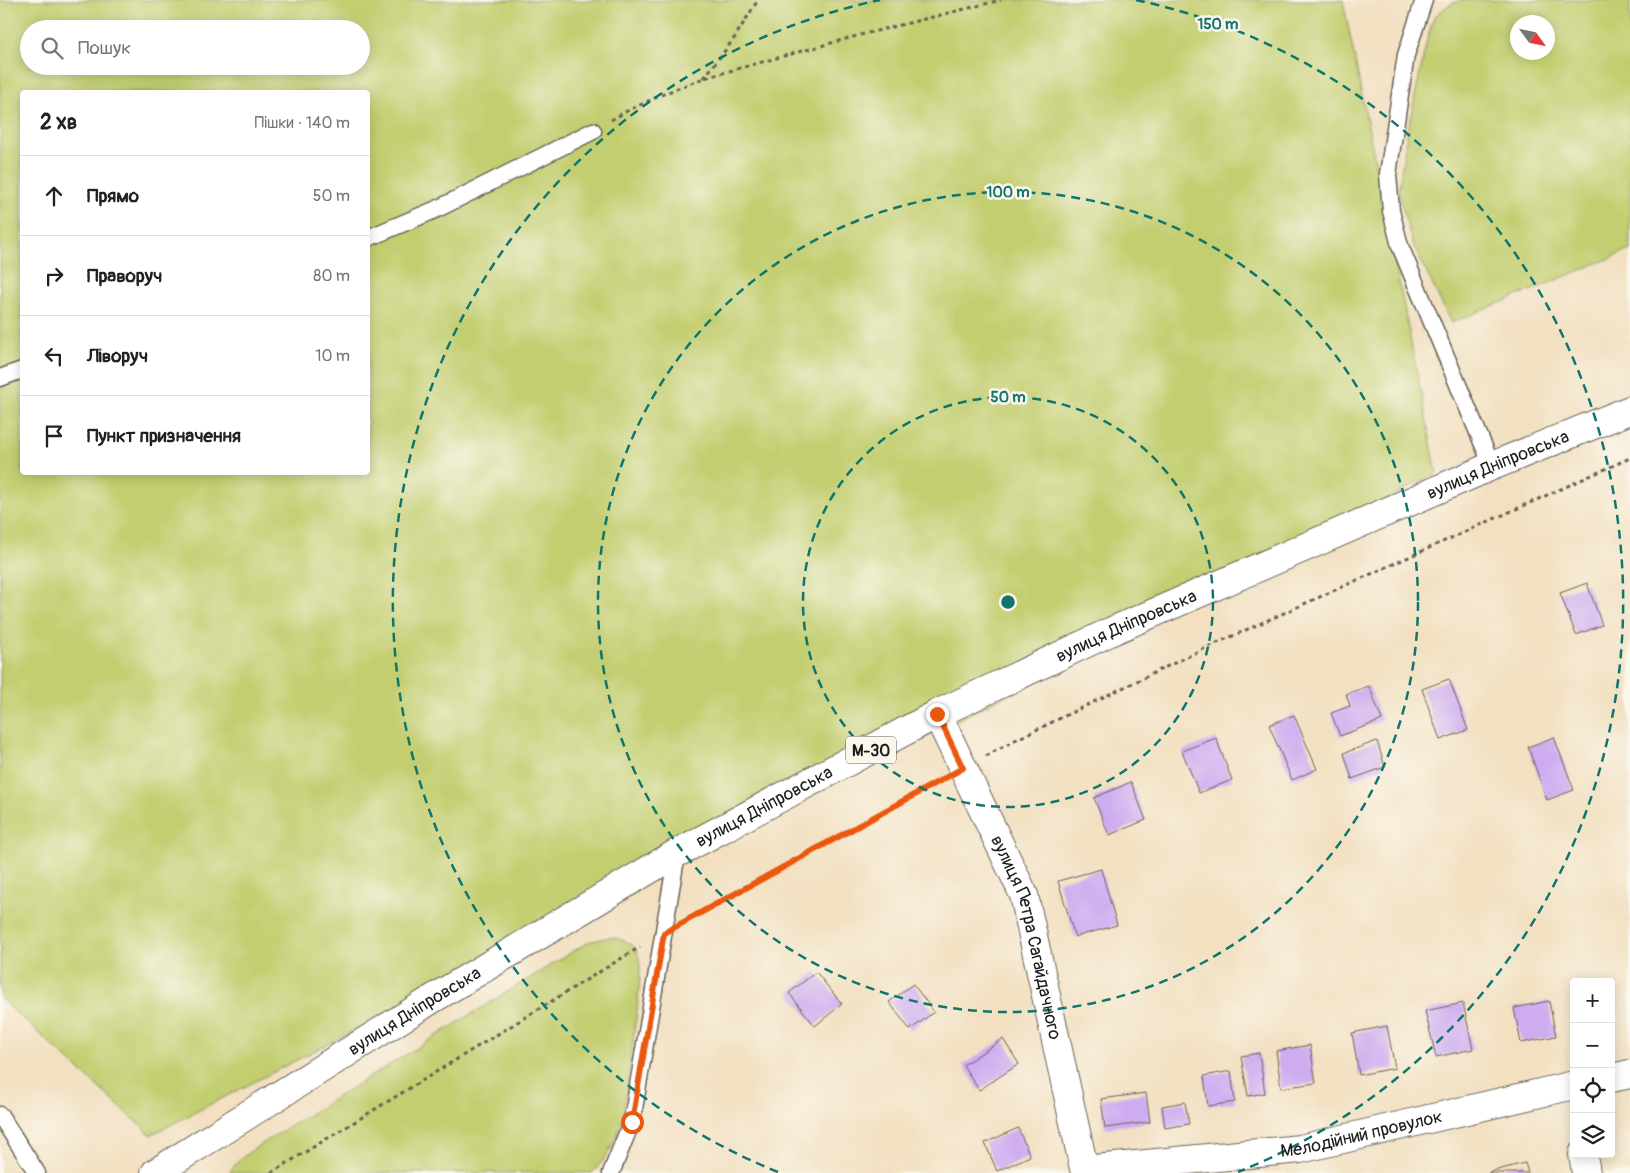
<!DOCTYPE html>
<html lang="uk">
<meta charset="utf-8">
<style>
:root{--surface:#fff;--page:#f6f6f6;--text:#222;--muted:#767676;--line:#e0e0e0}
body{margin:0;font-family:Pangolin,sans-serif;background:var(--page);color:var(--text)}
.controls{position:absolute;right:15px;bottom:15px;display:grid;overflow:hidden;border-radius:5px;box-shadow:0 2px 12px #0003}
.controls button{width:45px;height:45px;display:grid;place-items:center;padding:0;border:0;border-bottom:1px solid var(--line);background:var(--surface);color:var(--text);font:25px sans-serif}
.compass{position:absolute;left:1510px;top:15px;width:45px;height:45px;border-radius:50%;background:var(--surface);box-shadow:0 2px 12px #0003;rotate:123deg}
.stop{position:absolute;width:15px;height:15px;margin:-11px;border:4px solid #ea580c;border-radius:50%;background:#fff}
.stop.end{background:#ea580c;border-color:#fff;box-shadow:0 1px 5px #0008}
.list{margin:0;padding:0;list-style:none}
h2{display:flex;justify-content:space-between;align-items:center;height:65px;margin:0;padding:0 20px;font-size:21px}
h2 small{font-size:16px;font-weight:400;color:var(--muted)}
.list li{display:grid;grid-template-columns:32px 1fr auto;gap:15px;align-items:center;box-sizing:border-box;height:80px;padding:0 20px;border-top:1px solid var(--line)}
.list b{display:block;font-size:19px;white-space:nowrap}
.list em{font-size:16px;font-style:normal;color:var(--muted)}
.icon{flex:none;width:28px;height:28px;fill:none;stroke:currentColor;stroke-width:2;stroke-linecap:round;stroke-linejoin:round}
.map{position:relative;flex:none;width:1630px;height:1173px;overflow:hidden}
.search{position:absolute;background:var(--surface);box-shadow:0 2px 12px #0003;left:20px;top:20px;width:350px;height:55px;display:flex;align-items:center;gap:12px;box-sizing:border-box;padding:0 18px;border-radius:28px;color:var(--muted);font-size:19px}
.panel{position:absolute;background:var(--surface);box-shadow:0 2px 12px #0003;left:20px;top:90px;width:350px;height:385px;border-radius:5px}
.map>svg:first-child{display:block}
.green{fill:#c2ce6f;stroke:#6f7546;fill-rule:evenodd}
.building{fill:#cdacf0}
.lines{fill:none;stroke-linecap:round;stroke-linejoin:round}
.service-casing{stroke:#676156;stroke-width:19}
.minor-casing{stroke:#676156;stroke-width:30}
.trunk-casing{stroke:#676156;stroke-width:30}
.path{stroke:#676156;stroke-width:3;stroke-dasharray:4 4;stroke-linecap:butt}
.service{stroke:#fff;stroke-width:16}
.minor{stroke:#fff;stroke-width:28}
.trunk{stroke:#fff;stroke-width:28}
.route{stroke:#ea580c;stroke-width:6}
.ring{fill:none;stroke:#0f766e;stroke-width:2.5;stroke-dasharray:9 6}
.labels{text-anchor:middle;stroke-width:5;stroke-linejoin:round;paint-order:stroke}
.shield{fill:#fbf7ec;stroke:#5f5e5a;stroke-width:1}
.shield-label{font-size:16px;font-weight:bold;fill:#1c1c1c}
.street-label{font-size:18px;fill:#1c1c1c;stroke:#fbf7ec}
.centre{fill:#0f766e;stroke:#fbf7ec;stroke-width:2.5}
.ring-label{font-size:15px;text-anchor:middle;font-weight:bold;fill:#0f766e;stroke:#fbf7ec;stroke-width:5;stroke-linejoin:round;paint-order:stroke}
</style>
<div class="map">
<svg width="1630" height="1173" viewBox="0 0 1630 1173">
<rect width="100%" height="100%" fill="#fbf7ec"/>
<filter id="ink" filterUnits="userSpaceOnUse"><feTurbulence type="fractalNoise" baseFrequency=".02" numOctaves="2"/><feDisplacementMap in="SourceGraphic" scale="10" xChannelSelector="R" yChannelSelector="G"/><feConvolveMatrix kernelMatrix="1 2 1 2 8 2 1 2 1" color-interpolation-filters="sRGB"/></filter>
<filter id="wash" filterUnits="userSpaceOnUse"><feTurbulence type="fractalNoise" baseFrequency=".0096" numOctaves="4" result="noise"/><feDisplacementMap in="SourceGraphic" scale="20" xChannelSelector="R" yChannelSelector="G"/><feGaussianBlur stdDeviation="1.12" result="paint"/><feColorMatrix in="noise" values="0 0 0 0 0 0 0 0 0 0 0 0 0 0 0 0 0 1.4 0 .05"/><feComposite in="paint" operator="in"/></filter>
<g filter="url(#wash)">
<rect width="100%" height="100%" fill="#f2e0c1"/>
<g class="green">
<path d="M0 0H1343L1437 473 151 1135 0 998ZM29 29H361V66H29ZM22 92H368V472H22Z"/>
<path d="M1461 0H1630V250L1451 323 1412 242 1398 192 1407 134 1427 40 1434 17 1449 5ZM1518 22H1548V52H1518Z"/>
<path d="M610 937C619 939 631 941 636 950 639 955 640 964 640 969 640 998 634 1027 631 1056 627 1082 626 1110 617 1135 611 1150 603 1162 592 1173H230C234 1162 246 1155 255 1148L588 942Z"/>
</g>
<g id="blocks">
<g class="building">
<polygon points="1587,583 1602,625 1576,635 1560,593"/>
<polygon points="1449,679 1468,730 1440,740 1422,689"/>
<polygon points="1369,686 1382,720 1340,736 1331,713 1350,706 1346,694"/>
<polygon points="1294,715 1317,769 1292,780 1269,725"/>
<polygon points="1554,737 1574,790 1547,800 1528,747"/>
<polygon points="1216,738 1232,780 1199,793 1182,751"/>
<polygon points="1377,741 1385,767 1352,779 1344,753"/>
<polygon points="1131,782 1146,820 1109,835 1094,798"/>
<polygon points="1101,869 1117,925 1075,937 1058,881"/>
<polygon points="816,972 842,1004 815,1026 789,993"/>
<polygon points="913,984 934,1012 910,1030 889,1002"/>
<polygon points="1549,1001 1556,1036 1521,1043 1514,1008"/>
<polygon points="1463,1003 1473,1049 1436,1057 1425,1011"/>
<polygon points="1387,1026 1395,1068 1359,1075 1352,1033"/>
<polygon points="1003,1039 1019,1064 979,1090 963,1065"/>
<polygon points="1310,1045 1316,1083 1281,1088 1276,1051"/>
<polygon points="1259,1053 1265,1093 1248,1096 1241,1056"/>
<polygon points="1231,1071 1235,1102 1208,1106 1204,1076"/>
<polygon points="1146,1093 1150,1122 1105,1128 1101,1099"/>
<polygon points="1185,1102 1189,1124 1165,1128 1162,1106"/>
<polygon points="1018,1128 1030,1156 997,1171 985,1143"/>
<polygon points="1525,1163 1528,1173 1489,1173 1489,1172"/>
</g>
</g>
</g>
<g filter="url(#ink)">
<use href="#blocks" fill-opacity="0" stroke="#676156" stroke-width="1"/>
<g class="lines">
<g class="service-casing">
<g id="service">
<polyline points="1424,0 1406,55 1388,174 1391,211 1400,246 1492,466"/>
<polyline points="368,238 437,209 593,131"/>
<polyline points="0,378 22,370"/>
<polyline points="0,1115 37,1173"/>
<polyline points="611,1173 632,1121 677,853"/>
</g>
</g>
<g class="minor-casing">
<g id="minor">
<path id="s1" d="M937 714 1024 895 1085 1173"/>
<polyline points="1611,1078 1630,1074"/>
<polyline points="1583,1154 1586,1173"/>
<path id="s2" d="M1085 1170 1300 1149 1574 1085"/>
</g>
</g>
<g class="trunk-casing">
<g id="trunk">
<path id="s3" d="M155 1173 434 998 677 853 937 714 1112 631 1492 466 1630 410"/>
</g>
</g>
<g class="path">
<polyline points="704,78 733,40 758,0"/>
<polyline points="611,120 627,111 668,92 704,78 864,34 1001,0"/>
<polyline points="986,756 1015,740 1199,651 1630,458"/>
<polyline points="688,919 939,781"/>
<polyline points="271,1173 640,947"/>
</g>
<use href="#service" class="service"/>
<use href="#minor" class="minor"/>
<use href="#trunk" class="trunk"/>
</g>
</g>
<g class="lines" filter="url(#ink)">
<polyline class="route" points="632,1122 664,933 963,768 937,714"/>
</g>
<g class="ring">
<circle cx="1008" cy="602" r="205"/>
<circle cx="1008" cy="602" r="410"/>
<path d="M778 1172A615 615 0 0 1 880 0M1136 0A615 615 0 0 1 1238 1172"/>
</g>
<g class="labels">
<rect class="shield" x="846" y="736.5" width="50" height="27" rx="4"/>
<g class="shield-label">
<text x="871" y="756">М-30</text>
</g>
<g class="street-label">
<text dy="6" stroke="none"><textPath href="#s3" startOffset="1521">вулиця Дніпровська</textPath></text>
<text dy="6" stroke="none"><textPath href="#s3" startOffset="1116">вулиця Дніпровська</textPath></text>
<text dy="6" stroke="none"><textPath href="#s3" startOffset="711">вулиця Дніпровська</textPath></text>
<text dy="6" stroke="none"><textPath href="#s1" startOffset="242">вулиця Петра Сагайдачного</textPath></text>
<text dy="6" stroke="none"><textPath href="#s3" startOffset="306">вулиця Дніпровська</textPath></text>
<text dy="6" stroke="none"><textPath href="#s2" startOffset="279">Мелодійний провулок</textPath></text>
</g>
</g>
<circle cx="1008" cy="602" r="8" class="centre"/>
<g class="ring-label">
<text x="1218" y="29">150 m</text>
<text x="1008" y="197">100 m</text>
<text x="1008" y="402">50 m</text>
</g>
</svg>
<div class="controls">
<button>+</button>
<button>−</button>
<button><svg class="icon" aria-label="locate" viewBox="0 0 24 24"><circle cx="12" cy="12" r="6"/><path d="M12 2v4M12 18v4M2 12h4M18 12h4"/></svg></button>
<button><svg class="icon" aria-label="layers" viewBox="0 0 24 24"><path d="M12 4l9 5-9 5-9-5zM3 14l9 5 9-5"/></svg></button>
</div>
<svg class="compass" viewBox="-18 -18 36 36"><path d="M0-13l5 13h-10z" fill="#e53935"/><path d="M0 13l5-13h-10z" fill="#767676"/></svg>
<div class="stop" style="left:632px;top:1122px"></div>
<div class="stop end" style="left:937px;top:714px"></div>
<div class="search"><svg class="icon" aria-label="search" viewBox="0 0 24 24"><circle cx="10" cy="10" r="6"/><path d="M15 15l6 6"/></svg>Пошук</div>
<section class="panel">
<h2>2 хв<small>Пішки · 140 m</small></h2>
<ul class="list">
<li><svg class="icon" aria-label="ahead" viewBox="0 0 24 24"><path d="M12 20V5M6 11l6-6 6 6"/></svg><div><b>Прямо</b></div><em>50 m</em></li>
<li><svg class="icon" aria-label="right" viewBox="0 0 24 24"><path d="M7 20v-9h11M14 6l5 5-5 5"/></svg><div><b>Праворуч</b></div><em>80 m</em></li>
<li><svg class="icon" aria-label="left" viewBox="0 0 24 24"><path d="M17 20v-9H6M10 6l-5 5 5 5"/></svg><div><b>Ліворуч</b></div><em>10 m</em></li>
<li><svg class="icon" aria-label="arrive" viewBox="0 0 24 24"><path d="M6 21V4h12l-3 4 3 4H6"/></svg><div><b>Пункт призначення</b></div></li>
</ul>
</section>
</div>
